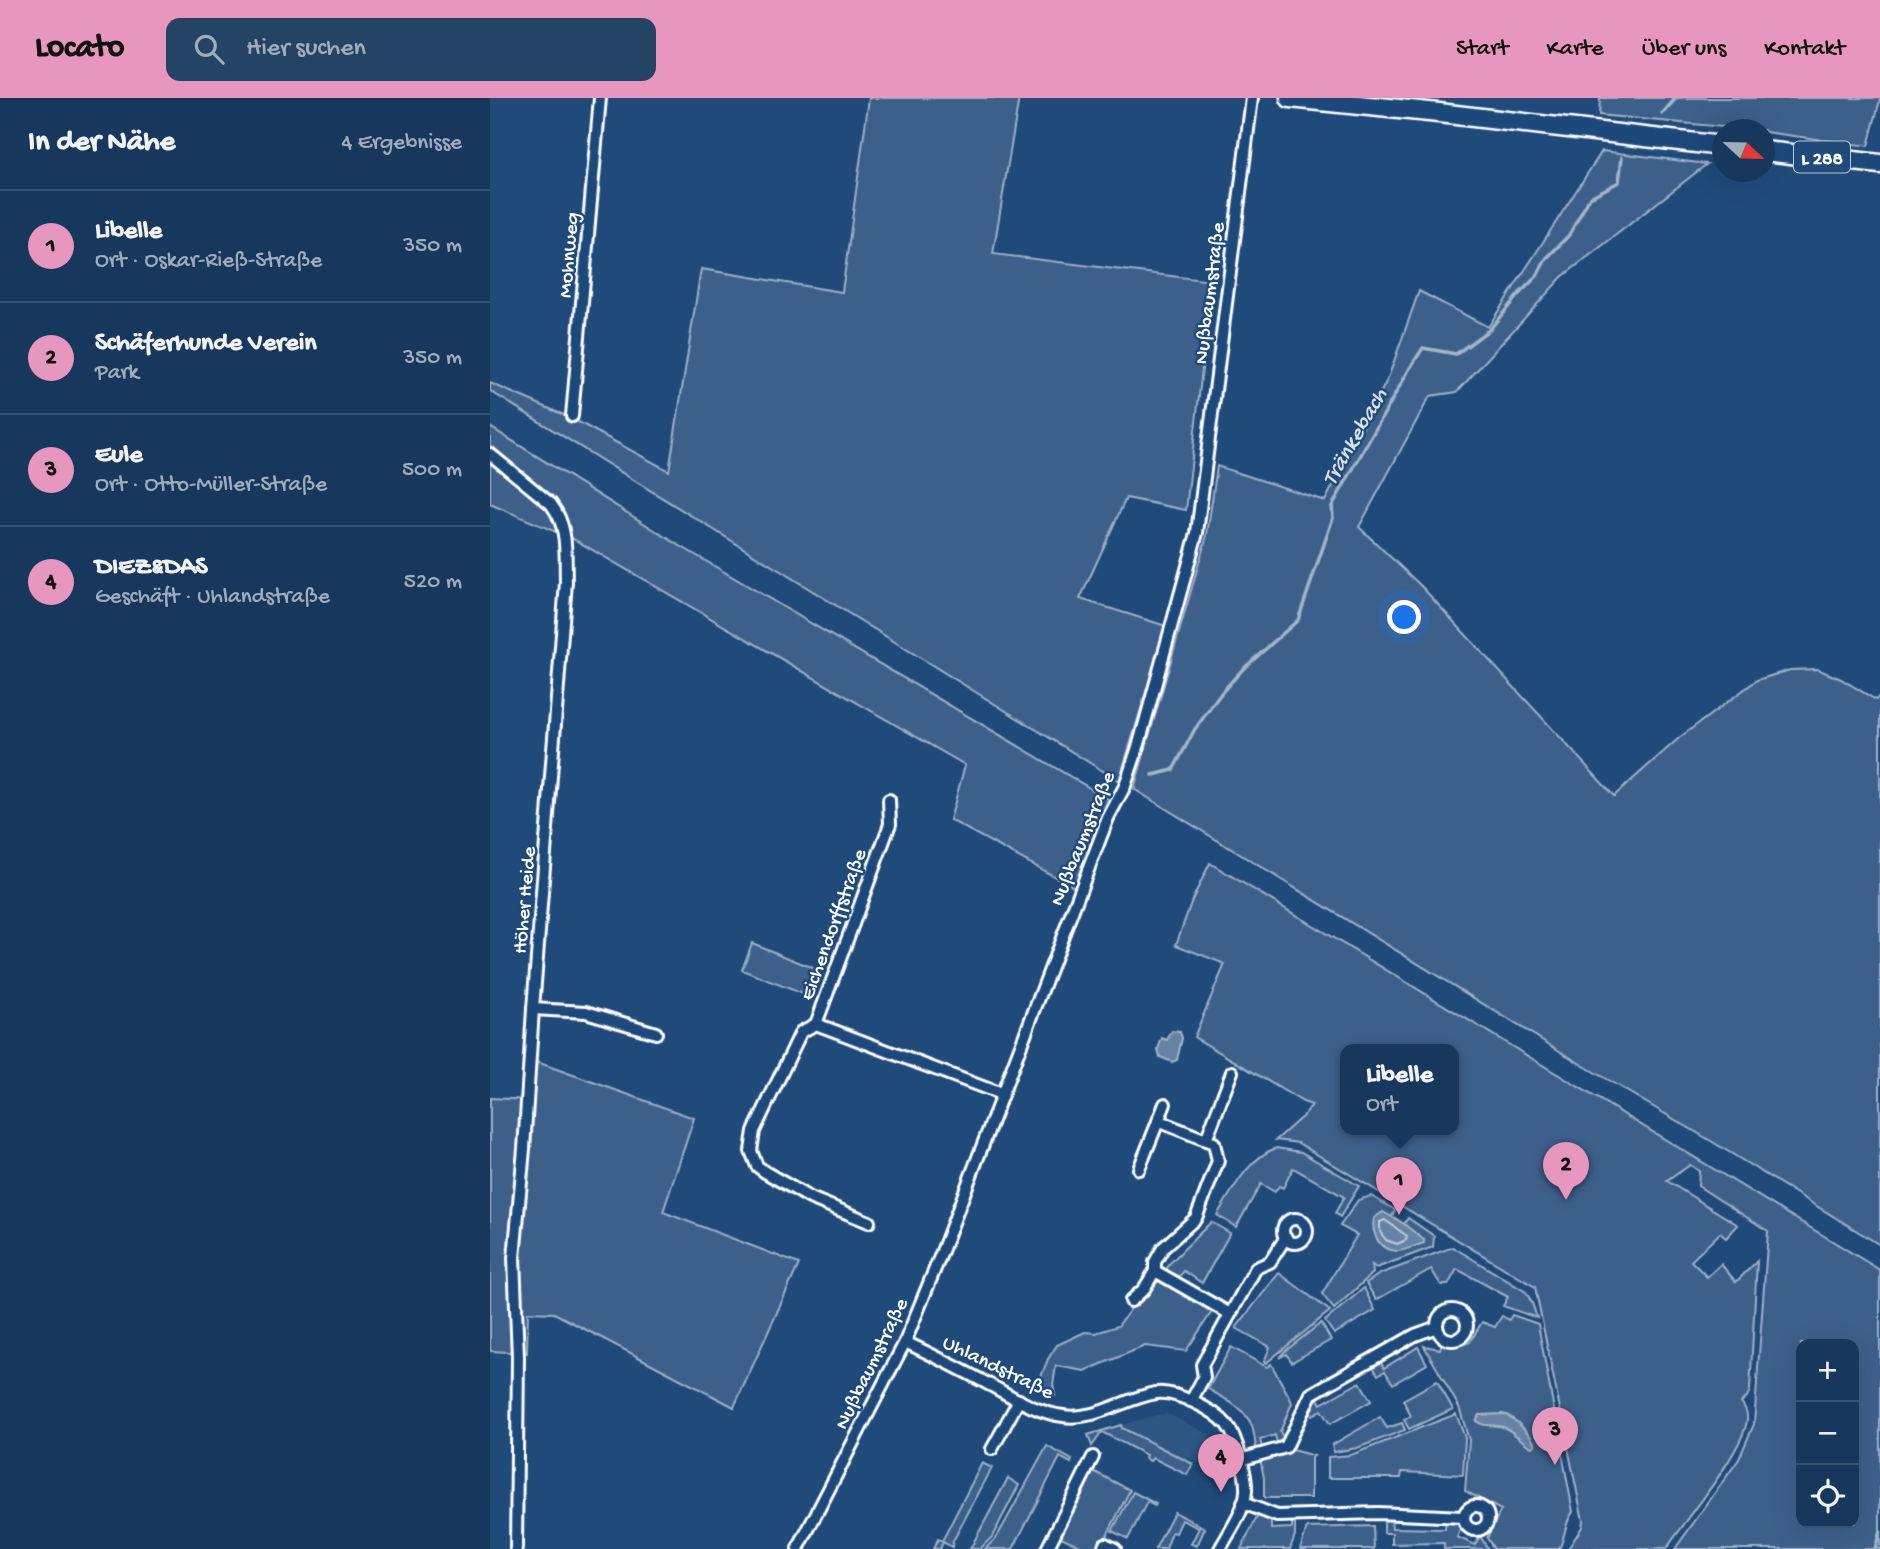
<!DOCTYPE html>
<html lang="de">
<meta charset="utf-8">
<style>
:root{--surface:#17385c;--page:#244365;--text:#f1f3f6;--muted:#9eacbb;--line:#365272;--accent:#e797bd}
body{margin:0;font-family:"Gochi Hand",sans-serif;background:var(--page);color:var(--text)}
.controls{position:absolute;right:21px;bottom:21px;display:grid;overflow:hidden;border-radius:14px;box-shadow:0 7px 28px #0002}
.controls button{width:63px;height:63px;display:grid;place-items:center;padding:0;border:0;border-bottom:2px solid var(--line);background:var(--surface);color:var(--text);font:35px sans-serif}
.compass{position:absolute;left:1222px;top:21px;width:63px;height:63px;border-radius:50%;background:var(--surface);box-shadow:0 7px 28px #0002;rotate:112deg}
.you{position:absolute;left:915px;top:520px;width:24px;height:24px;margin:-18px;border:5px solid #fff;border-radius:50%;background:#1a73e8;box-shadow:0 0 0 10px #1a73e833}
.badge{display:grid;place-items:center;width:46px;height:46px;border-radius:50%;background:var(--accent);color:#111;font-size:23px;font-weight:700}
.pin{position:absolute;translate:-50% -58px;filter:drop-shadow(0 2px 4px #0008)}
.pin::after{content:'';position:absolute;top:37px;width:24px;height:21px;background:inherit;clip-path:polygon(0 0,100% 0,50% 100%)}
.popup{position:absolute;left:850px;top:946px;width:119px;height:91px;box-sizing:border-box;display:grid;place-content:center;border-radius:14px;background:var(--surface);filter:drop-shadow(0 2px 5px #0005);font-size:23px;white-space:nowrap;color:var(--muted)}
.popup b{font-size:26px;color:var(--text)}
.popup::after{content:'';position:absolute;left:50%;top:100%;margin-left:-14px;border:14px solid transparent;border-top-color:var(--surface)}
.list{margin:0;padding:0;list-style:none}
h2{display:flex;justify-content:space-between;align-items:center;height:91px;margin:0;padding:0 28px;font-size:30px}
h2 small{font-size:23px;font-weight:400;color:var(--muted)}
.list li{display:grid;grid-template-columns:46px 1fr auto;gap:21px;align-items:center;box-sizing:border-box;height:112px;padding:0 28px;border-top:2px solid var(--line)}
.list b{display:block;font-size:26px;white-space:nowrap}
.list p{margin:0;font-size:23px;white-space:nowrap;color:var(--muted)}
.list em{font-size:23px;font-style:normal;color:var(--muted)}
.icon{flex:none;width:38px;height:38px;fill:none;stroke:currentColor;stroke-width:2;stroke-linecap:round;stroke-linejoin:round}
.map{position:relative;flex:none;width:1390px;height:1451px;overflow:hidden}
header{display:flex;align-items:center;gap:42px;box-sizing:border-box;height:98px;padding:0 35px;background:var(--accent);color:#111}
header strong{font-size:33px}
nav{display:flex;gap:38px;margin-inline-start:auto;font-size:24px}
.search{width:490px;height:63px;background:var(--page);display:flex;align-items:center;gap:18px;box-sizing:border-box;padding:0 24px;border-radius:14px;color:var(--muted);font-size:26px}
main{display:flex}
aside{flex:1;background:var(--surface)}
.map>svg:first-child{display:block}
.built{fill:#2e5683}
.green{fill:#3c618b;stroke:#9eb0c5;stroke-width:2;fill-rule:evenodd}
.water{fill:#6583a4;stroke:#a3b5c8;stroke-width:2}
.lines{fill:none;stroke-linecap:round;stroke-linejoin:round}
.shore{stroke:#c1cddb;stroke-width:2}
.stream{stroke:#a3b5c8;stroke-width:3.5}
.minor-casing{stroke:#fff;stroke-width:16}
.primary-casing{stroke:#fff;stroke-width:23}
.minor{stroke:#1f4a7a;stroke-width:10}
.primary{stroke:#1f4a7a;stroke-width:18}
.labels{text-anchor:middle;stroke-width:5;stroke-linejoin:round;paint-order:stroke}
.shield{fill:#1f4a7a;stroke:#bcc9d7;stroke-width:2}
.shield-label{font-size:19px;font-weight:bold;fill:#fff}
.street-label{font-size:21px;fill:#fff;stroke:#1f4a7a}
.water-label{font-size:23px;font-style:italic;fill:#d8e0e8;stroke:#1f4a7a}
</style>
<header>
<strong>Locato</strong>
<div class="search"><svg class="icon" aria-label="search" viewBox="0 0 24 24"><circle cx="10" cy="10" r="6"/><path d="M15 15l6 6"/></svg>Hier suchen</div>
<nav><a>Start</a><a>Karte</a><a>Über uns</a><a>Kontakt</a></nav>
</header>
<main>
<aside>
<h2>In der Nähe<small>4 Ergebnisse</small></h2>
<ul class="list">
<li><span class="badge">1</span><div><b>Libelle</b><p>Ort · Oskar-Rieß-Straße</p></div><em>350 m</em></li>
<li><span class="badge">2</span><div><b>Schäferhunde Verein</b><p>Park</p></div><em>350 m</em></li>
<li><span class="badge">3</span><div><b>Eule</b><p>Ort · Otto-Müller-Straße</p></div><em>500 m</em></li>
<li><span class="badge">4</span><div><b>DIEZ&amp;DAS</b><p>Geschäft · Uhlandstraße</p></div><em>520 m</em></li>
</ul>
</aside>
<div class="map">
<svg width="1390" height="1451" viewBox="0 0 1390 1451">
<rect width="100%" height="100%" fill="#1f4a7a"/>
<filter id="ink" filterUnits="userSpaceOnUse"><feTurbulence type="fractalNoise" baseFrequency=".0143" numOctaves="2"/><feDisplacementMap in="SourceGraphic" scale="14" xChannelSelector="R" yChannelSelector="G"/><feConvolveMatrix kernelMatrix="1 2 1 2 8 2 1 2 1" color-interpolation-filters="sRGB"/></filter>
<g filter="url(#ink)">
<polygon class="built" points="678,1316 721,1337 709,1365 697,1359 695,1362 632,1330 631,1327 666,1317"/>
<g class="green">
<polygon points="379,0 529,0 503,156 722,183 696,412 636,400 590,501 676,528 629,683 0,293 0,285 81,320 179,373 211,171 352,194"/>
<polygon points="1110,0 1390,0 1390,2 1378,48 1275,34 1274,32 1254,31 1109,17"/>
<polygon points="1112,53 1217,66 1072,179 967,294 940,298 869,429 932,489 1124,698 1189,640 1267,582 1300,572 1327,571 1351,581 1386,602 1390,597 1390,1147 1221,1043 1094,968 644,691 717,437 727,368 835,403 898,280 929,193 998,229"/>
<polygon points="0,329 187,446 618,701 584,789 460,722 475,667 85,442 0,406"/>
<path d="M720 765 1390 1172V1451H1185L1249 1361 1264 1326 1278 1133 1208 1088 1209 1073 1200 1067 1177 1083 1248 1127 1236 1140 1230 1135 1201 1163 1217 1179 1231 1166 1246 1184 1267 1163 1260 1292 1257 1299 1251 1304C1254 1308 1257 1313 1257 1318 1260 1345 1193 1426 1176 1451H1078L1092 1429 1093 1423 1045 1189 808 1045 786 1042 814 1017 822 1007 813 1004 704 939 735 866 686 847 702 802ZM855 951H963V1031H855ZM1311 1246H1364V1425H1311Z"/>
<polygon points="262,845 328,872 318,898 252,872"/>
<polygon points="44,963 204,1020 173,1114 309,1166 244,1309 64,1215 38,1214 37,1255 0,1253 0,1000 42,1002"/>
<path d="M786 1050 811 1054 869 1088 850 1119 845 1115 854 1099 803 1070 793 1090 789 1088 785 1094 771 1086 746 1129 727 1117C743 1092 757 1061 786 1050Z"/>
<polygon points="881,1098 905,1112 902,1118 914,1126 918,1120 944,1138 943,1149 886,1170 882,1167 883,1175 844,1211 832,1196 867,1137 850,1128 868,1102"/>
<polygon points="721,1124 740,1135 712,1185 694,1173 688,1180 676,1174 678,1167"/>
<polygon points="963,1149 1036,1194 1042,1205 1047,1220 1013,1208 1018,1199 967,1171 958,1187 951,1187 941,1171 886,1202 876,1185 890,1176"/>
<polygon points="789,1175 840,1213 776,1265 774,1264 780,1249 746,1230"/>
<polygon points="670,1182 723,1212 696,1253 655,1248 595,1273 566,1268 563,1287 565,1297 547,1289 558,1261 567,1247 595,1234 606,1235 628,1228 645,1205"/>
<polygon points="874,1190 885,1212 844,1236 835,1223"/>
<path d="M1022 1217 1048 1226 1083 1414C1074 1425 1076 1438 1069 1451H1004L997 1440 1011 1412 975 1393 979 1342 969 1309 934 1248 950 1251 952 1244 972 1247 980 1244 992 1224 1005 1229 1012 1218 1019 1222Z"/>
<polygon points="831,1225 841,1242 802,1264 796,1256 789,1260 794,1254"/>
<path d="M741 1249 777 1269 781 1266 800 1300 802 1305 790 1334 794 1340 787 1345 785 1337 770 1342 772 1350H766C765 1343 764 1334 762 1328 755 1310 733 1300 718 1291Z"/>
<polygon points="928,1249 937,1266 903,1286 895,1273 888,1277 882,1267 890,1263 894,1270"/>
<polygon points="947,1283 963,1311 919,1331 914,1322 921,1318 913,1302"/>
<polygon points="870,1284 881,1303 840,1326 831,1312 822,1317 818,1315 820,1305 827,1299 831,1306"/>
<polygon points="966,1316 975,1340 973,1377 912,1374 911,1380 838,1380 838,1359 861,1357"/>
<polygon points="890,1319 897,1330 912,1325 915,1332 867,1350 844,1354 842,1347"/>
<polygon points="631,1327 632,1330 703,1366 697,1377 663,1360 660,1363 655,1360 656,1357 612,1334 602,1348 598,1337"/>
<polygon points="557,1348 582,1362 581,1365 570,1359 523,1451 495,1451 507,1439"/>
<polygon points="802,1352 824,1358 821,1360 821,1400 774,1400 774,1380 770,1360"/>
<polygon points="492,1365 502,1370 463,1443 462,1449 453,1444 450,1451 443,1451 448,1441 452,1443"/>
<polygon points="603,1373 640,1392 610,1451 596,1451 569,1438"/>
<polygon points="518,1380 529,1387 502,1439 490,1451 480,1451"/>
<polygon points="643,1394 666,1406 665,1408 657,1404 638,1441 622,1433"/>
<polygon points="684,1414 715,1430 707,1448 701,1446 709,1430 692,1422 686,1435 682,1434 676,1451 665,1451"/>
<polygon points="768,1417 781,1422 781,1431 802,1430 802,1422 805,1422 805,1437 800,1451 751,1451"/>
<polygon points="901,1420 902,1430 955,1431 956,1421 966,1422 972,1429 967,1439 985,1447 990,1438 998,1451 954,1451 954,1445 902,1446 902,1435 894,1435 894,1421"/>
<polygon points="883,1428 884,1451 810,1451 817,1430"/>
</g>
<g class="water">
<polygon points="682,933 690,934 692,940 687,962 682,964 670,959 668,951 672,940 677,942"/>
<path d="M893 1114 914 1126 934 1142V1145C926 1147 915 1153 907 1153 889 1153 881 1135 884 1120Z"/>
<path d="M1013 1316C1023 1318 1042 1337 1045 1347L1042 1349C1031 1344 1024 1333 1013 1329 1003 1326 995 1330 986 1323L989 1317Z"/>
</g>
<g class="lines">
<polygon class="shore" points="895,1122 917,1138 916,1142 907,1146 896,1142 890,1134 890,1124"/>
<g class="stream">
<polyline points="1172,16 1186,0"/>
<polyline points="663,677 683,672 705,631 732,594 752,572 808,522 843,420 842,408 920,270 933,250 966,256 1000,231 1029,196 1047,178 1056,161 1079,137 1100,99 1129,84 1132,59"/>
<polyline points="1385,1451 1390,1433"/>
</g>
<g class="minor-casing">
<g id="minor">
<polyline points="82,318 110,0"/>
<path d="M0 356 61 406C79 429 75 456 76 484L43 911 34 1051 24 1160 28 1259 26 1451"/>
<polyline points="43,911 96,914 166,935"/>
<polyline points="326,926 511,996"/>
<polyline points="668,1023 716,1042"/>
<polyline points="649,1071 675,1006"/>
<circle cx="805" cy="1133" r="12"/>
<polyline points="379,1124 320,1100 275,1074 267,1068 261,1053 264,1033 311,934 326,926 400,726 399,702"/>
<polyline points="641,1203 654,1191 665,1173"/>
<circle cx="962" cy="1227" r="15"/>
<polyline points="740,1216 665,1173 665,1164 673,1150 706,1120 728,1063 724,1045 716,1042 742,974"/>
<path d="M415 1244C443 1257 472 1272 500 1287 523 1299 547 1315 573 1318 605 1323 635 1300 666 1295 685 1292 725 1312 737 1327 747 1339 757 1378 756 1393 755 1413 739 1434 730 1451"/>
<polyline points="701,1303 714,1279 712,1267 766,1170 780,1164 796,1139"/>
<polyline points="502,1351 529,1302"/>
<polyline points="750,1362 796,1349 821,1296 925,1237 947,1229"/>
<polyline points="753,1405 787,1418 888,1415 973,1419"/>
<circle cx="986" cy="1420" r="12"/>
<polyline points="308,1451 415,1244 451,1156 618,720 635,688 649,646 707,435 762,0"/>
<polyline points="557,1451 603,1359"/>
<polyline points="613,1451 615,1446 625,1451"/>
</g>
</g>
<g class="primary-casing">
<g id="primary">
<polyline points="800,0 949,15 1232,48"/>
<polyline points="1274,53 1390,66"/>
</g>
</g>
<use href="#minor" class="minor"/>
<use href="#primary" class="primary"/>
</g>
</g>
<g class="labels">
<rect class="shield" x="1304" y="43.5" width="56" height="31" rx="5"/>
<g class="shield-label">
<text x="1332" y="66">L 288</text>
</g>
<g class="street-label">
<text transform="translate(77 157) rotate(-85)" y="7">Mohnweg</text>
<text transform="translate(718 195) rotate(-83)" y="7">Nußbaumstraße</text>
<text transform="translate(591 740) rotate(-68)" y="7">Nußbaumstraße</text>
<text transform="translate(33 802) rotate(-85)" y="7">Höher Heide</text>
<text transform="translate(342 826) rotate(-70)" y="7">Eichendorffstraße</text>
<text transform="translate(380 1265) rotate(-64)" y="7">Nußbaumstraße</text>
<text transform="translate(509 1268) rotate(26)" y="7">Uhlandstraße</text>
</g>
<g class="water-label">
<text transform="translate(863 338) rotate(-60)" y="8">Tränkebach</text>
</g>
</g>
</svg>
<div class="controls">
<button>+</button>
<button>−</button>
<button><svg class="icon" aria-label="locate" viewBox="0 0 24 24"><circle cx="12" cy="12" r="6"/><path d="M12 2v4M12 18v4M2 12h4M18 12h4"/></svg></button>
</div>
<svg class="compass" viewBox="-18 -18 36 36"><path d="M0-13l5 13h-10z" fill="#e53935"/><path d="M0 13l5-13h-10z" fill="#9eacbb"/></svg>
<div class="you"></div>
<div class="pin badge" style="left:909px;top:1117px">1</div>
<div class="popup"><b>Libelle</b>Ort</div>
<div class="pin badge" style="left:1076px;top:1102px">2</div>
<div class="pin badge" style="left:1065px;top:1367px">3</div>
<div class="pin badge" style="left:731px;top:1394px">4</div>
</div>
</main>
